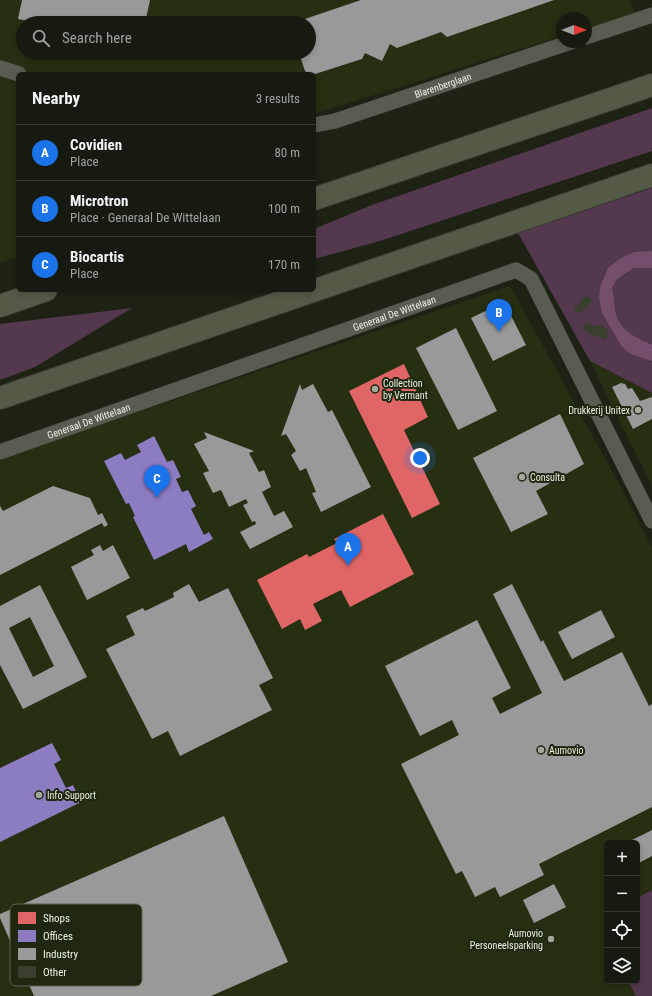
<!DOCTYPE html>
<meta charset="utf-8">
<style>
:root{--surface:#161a10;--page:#1f2319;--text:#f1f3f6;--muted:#9ea19f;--line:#353830;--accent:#1a73e8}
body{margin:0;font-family:"Roboto Condensed",sans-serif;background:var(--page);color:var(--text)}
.controls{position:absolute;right:12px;bottom:12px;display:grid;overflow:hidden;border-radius:6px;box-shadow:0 2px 6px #0003}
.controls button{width:36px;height:36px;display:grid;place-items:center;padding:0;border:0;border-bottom:1px solid var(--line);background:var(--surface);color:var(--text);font:20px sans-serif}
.compass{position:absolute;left:556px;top:12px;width:36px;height:36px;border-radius:50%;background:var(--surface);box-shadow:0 2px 6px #0003;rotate:90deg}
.you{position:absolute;left:420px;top:458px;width:14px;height:14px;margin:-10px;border:3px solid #fff;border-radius:50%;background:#1a73e8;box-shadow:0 0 0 6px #1a73e833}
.badge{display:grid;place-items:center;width:26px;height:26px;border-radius:50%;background:var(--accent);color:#fff;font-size:13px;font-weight:700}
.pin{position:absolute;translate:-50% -33px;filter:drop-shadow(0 1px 2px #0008)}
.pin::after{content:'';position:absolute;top:21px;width:14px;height:12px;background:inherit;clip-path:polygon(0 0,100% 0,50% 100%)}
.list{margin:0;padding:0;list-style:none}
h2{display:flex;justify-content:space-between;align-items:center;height:52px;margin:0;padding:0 16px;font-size:17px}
h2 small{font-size:13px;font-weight:400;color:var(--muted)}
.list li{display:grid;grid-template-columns:26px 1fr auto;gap:12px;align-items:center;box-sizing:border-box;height:56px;padding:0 16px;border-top:1px solid var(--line)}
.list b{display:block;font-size:15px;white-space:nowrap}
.list p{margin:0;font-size:13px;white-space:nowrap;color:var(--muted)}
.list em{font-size:13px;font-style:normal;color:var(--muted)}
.icon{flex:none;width:22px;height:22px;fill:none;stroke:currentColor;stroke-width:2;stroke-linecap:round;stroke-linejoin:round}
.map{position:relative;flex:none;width:652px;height:996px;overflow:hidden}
.search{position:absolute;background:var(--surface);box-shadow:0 2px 6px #0003;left:16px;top:16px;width:300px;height:44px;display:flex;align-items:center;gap:10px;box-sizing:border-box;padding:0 14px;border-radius:22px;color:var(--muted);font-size:15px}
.panel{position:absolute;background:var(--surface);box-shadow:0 2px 6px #0003;left:16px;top:72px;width:300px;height:220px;border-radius:6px}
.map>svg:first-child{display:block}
.built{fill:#272f12;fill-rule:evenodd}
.green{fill:#54384e}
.water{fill:#744f6c}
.shops{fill:#e06666}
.offices{fill:#8e7cc3}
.industry{fill:#999;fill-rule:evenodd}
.building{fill:#3a3e2f}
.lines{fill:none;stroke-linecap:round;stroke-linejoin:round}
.minor-casing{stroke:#393c33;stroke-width:16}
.highway-casing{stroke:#393c33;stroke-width:24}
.minor{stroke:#595c51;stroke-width:15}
.highway{stroke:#545948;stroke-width:22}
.poi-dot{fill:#a3a89a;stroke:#202710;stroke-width:1.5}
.labels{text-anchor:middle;stroke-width:4;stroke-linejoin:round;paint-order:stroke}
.street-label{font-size:10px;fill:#ebf0e2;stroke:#202710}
.poi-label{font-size:10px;fill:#ebf0e2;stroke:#202710;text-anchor:start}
.key{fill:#202710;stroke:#5d634f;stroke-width:1}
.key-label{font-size:11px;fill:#ebf0e2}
</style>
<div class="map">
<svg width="652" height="996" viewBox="0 0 652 996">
<rect width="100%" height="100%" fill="#1e2215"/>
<g class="built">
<path d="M0 0H630L634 13 586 29V18H562V36L314 114V74H18V257L0 263ZM23 23H309V53H23Z"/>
<path d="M510 286 624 493 652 548V996H0V459ZM607 843H637V981H607Z"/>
<polygon points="590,361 652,393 652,485 630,442"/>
</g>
<g class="green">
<polygon points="652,108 652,151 380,241 314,259 314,229 372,205"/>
<polygon points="652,188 652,393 590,361 518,233"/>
<polygon points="132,308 35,367 0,380 0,324"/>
<polygon points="652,890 652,996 636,996 628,981 637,981 637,898"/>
</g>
<path class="water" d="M652 251V268H633L617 279 612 288C614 295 613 302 615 310 618 330 635 337 652 345V361L631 354 622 347 602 313 599 298 600 287 608 268 621 258 635 252Z"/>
<g class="shops">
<polygon points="404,364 428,417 404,430 440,504 412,518 349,391"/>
<polygon points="383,514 414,574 350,607 341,590 313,604 322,621 305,630 300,619 282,629 257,580 307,554 309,557 337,543 334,539"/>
</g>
<g class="offices">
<polygon points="154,436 167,462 173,460 181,477 176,479 182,492 188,490 196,506 191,509 204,535 209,532 213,539 189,552 186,544 154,560 133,517 135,516 129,503 126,504 104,461 121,453 125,460 141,452 137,445"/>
<polygon points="52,743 61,760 54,764 66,788 73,785 81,802 0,842 0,768"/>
</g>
<g class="industry">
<polygon points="22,0 150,0 145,23 38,23 18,19"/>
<polygon points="361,0 554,0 447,37 441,32 397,48 390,44 382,61 365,53 362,59 315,74 310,74 305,71 299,53 309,53 309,23 293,23"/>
<polygon points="504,302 526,345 493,361 471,318"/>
<polygon points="456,328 497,411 458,430 416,348"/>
<polygon points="621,383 625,384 628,389 632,388 640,401 652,397 652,419 633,429 612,387"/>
<polygon points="300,384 302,390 313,384 328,412 332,410 371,487 321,512 312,493 316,492 306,468 300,471 291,455 296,451 286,434 281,436"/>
<polygon points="560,414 584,464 536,491 548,514 511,532 473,458"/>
<polygon points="204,432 254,451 249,453 259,472 264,470 271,487 262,492 274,516 284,511 293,527 250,549 240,532 256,524 255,521 252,522 243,505 248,503 246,499 229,507 221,490 213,493 203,473 209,471 194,444 207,438"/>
<polygon points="53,486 90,498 98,515 102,513 108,525 104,527 102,523 0,575 0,506 3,511"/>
<polygon points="100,545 103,551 113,545 130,578 87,600 71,567 94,555 91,550"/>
<polygon points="189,584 199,602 228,588 273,678 259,685 272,710 180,756 168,731 152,739 106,649 135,635 126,616 143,608 145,611 174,597 173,593"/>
<polygon points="512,584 541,642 543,640 564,681 622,652 649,706 652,704 652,807 539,864 544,875 500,897 495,887 475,897 462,871 456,874 401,764 459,735 452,720 420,736 385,666 477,620 511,688 492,698 500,714 542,693 493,594"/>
<path d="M40 585 87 677 23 709 0 665V606ZM30 617 54 666 33 677 9 628Z"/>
<polygon points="601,610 615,637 572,659 558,632"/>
<polygon points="224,816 288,962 211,996 34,996 0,918 0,914"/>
<polygon points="652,830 652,856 637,864 637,843 626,843"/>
<polygon points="554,884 566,907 534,923 523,900"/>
</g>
<g class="building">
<polygon points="588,295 593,301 579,314 574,308 585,296 586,297"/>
<polygon points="585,322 597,327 598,324 609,330 605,340 582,330"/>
</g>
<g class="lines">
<g class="minor-casing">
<g id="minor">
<polyline points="586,37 652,15"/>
<polyline points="0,68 19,74"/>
<path id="s1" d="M314 125 335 121 571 42"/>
<path id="s2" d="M0 452 516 270 531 279 652 521"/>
</g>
</g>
<g class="highway-casing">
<g id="highway">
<polyline points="314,199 652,85"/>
<polyline points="0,306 46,290"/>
<polyline points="0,398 652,175"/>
</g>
</g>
<use href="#minor" class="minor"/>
<use href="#highway" class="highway"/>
</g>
<g class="poi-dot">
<circle cx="375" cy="389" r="4"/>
<circle cx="638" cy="410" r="4"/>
<circle cx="522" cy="477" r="4"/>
<circle cx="541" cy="750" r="4"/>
<circle cx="39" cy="795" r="4"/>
<circle cx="551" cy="939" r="4"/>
</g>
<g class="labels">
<g class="street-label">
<text dy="4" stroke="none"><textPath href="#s1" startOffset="135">Blarenberglaan</textPath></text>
<text dy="4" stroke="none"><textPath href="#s2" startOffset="418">Generaal De Wittelaan</textPath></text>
<text dy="4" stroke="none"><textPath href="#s2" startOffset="94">Generaal De Wittelaan</textPath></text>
</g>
<g class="poi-label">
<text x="383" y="387">Collection<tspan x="383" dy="12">by Vermant</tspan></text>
<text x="630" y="414" text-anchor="end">Drukkerij Unitex</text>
<text x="530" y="481">Consulta</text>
<text x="549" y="754">Aumovio</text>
<text x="47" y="799">Info Support</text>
<text x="543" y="937" text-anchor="end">Aumovio<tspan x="543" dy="12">Personeelsparking</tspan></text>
</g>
</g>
<rect x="10" y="904" width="132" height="82" rx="6" class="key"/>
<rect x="18" y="912" width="18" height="12" fill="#e06666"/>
<rect x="18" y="930" width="18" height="12" fill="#8e7cc3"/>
<rect x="18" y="948" width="18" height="12" fill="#999"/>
<rect x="18" y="966" width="18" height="12" fill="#3a3e2f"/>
<g class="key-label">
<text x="43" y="922">Shops</text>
<text x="43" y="940">Offices</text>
<text x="43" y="958">Industry</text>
<text x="43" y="976">Other</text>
</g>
</svg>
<div class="controls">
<button>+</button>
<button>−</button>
<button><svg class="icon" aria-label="locate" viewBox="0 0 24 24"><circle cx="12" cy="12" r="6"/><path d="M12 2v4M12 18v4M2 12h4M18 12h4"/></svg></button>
<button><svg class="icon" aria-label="layers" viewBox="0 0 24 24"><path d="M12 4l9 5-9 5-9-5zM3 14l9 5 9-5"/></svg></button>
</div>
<svg class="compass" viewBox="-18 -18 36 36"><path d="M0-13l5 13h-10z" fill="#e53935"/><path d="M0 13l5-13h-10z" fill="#9ea19f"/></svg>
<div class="you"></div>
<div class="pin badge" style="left:348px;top:566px">A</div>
<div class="pin badge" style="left:499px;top:332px">B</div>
<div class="pin badge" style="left:157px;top:498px">C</div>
<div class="search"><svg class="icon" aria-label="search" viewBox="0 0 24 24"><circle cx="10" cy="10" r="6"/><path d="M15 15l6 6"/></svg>Search here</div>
<section class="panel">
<h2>Nearby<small>3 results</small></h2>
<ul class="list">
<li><span class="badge">A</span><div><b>Covidien</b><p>Place</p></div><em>80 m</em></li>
<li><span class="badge">B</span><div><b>Microtron</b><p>Place · Generaal De Wittelaan</p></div><em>100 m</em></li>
<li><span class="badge">C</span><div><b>Biocartis</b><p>Place</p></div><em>170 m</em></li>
</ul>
</section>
</div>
